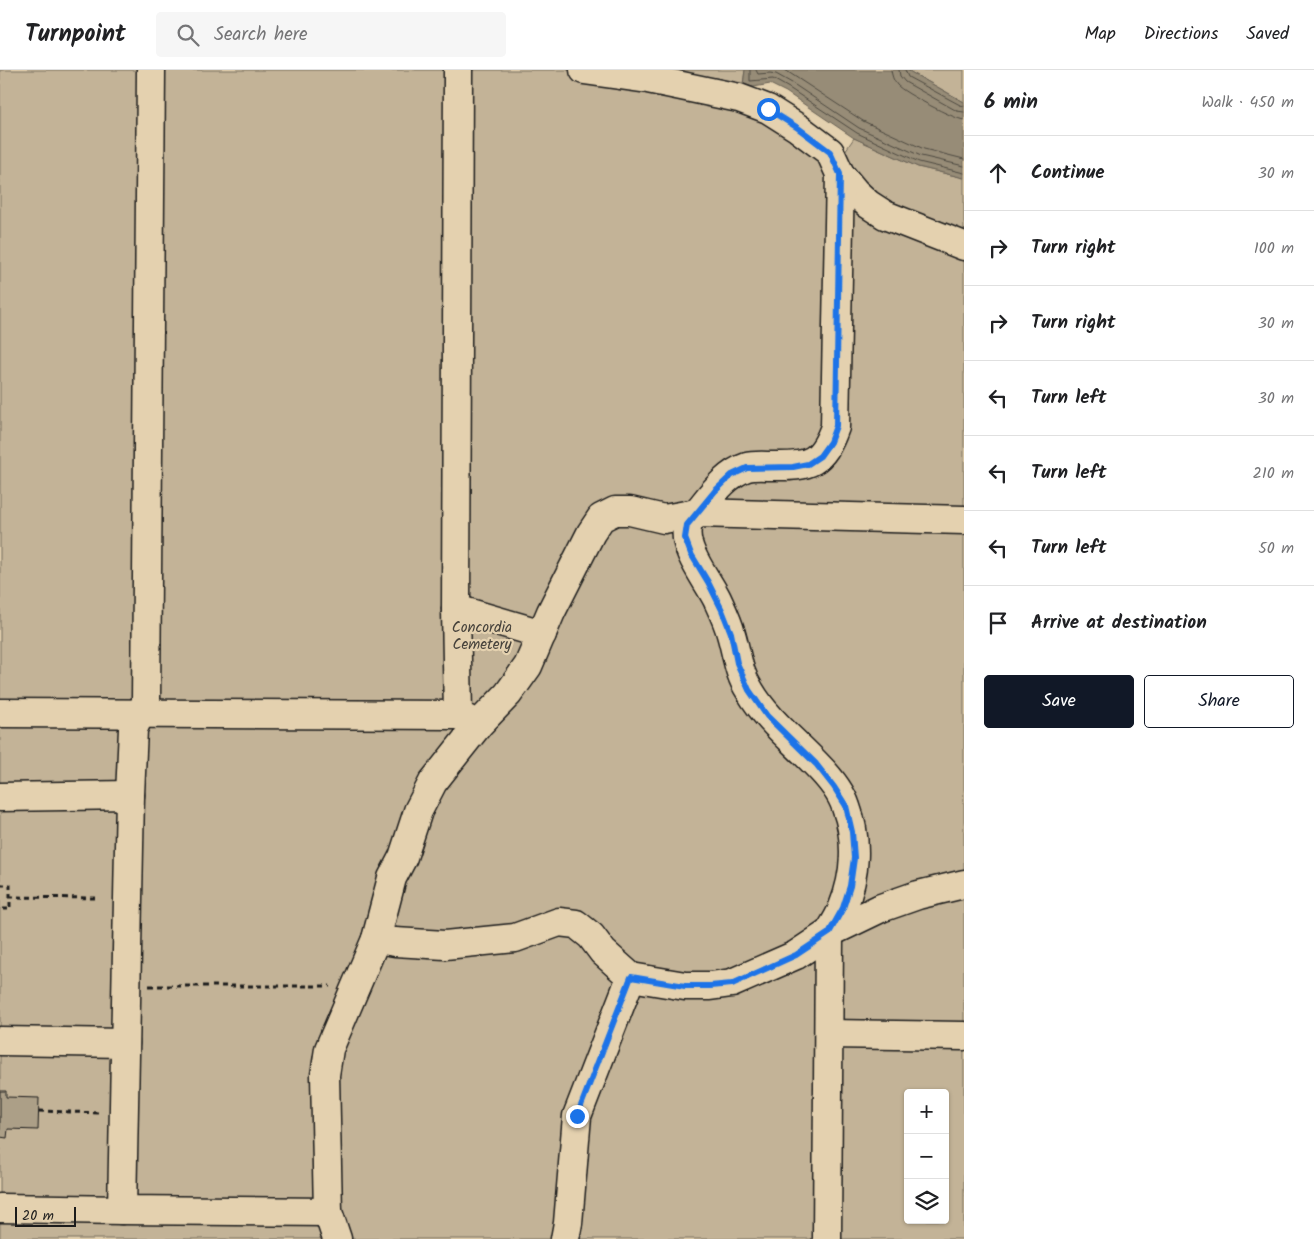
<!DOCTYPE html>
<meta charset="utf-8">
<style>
:root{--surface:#fff;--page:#f6f6f6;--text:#202124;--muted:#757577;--line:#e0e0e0;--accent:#111827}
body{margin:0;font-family:Kalam,sans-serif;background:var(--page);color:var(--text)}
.controls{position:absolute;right:15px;bottom:15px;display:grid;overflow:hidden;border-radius:5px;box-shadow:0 1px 4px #0004}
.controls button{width:45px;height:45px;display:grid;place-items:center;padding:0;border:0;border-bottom:1px solid var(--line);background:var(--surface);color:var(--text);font:25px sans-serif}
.scale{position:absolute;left:15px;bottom:12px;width:61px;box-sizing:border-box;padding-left:5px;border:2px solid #1c1c1c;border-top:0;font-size:14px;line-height:18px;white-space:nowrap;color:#1c1c1c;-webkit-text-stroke:4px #e4d1af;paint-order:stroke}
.stop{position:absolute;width:15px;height:15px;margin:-11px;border:4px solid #1a73e8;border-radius:50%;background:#fff}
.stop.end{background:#1a73e8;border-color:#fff;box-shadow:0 1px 5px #0008}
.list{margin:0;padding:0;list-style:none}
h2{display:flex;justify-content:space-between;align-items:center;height:65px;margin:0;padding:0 20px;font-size:21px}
h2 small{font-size:16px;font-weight:400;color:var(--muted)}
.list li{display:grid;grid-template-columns:32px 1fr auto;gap:15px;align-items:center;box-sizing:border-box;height:75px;padding:0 20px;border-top:1px solid var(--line)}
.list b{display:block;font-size:19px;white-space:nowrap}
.list em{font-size:16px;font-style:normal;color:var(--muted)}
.actions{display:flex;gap:10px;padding:15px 20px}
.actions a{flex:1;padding:11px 0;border:1px solid var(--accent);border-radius:5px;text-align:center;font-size:18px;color:var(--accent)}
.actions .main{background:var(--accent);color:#fff}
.icon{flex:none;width:28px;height:28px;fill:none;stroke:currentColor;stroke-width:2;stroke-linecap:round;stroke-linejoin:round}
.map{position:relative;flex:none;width:964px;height:1169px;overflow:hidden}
header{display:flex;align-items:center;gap:30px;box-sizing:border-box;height:70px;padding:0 25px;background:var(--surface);border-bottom:1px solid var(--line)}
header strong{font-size:24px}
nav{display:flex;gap:28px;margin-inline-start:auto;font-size:18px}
.search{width:350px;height:45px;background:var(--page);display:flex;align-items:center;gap:12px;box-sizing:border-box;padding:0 18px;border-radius:5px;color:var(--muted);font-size:19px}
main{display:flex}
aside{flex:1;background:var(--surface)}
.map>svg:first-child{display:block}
.green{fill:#c3b397;stroke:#70685a;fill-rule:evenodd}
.water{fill:#978c77;stroke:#665f53}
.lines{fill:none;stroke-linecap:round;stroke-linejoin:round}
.shore{stroke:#4d4940;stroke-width:1}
.building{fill:#ac9f87;stroke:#1c1c1c}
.minor-casing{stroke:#1c1c1c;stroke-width:31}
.path{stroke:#1c1c1c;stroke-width:3;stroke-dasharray:5 4;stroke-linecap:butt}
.minor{stroke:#e4d1af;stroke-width:28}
.route{stroke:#1a73e8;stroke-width:6}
.labels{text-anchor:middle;stroke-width:4.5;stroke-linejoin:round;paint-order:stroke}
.park-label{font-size:15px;fill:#46423b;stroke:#e4d1af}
</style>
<header>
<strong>Turnpoint</strong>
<div class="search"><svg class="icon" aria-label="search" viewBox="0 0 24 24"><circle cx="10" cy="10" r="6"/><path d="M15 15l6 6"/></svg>Search here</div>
<nav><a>Map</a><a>Directions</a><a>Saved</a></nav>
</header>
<main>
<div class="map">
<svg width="964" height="1169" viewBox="0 0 964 1169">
<rect width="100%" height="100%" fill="#e4d1af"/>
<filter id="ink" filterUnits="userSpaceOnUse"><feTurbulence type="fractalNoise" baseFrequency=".02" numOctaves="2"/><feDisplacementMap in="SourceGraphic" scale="10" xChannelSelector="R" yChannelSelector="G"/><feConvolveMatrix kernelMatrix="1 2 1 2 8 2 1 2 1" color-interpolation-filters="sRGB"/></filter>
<g filter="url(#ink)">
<g class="green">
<path d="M0 0H745L742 21 843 84 854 68 918 97 964 108V1169H0ZM908 1023H945V1150H908Z"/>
<polygon points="907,0 964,0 964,32"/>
</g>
<polygon class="water" points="745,0 907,0 964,32 964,108 918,97 854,68 786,22 770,14 754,17 743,15"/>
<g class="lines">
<g class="shore">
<polyline points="750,0 750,11 773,9 789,18 857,63 919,92 964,103"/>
<polyline points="756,0 758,4 770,3 776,4 792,13 859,58 921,86 964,96"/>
<polyline points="785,0 863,51 924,79 964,89"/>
<path d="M891 0C892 6 893 10 897 15 904 23 954 49 964 50"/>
<polyline points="899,0 900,6 905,12 957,41 964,42"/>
<polyline points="905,0 908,7 960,35 964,36"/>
</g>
</g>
<polygon class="building" points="0,1021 6,1021 6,1027 39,1028 38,1060 8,1059 7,1068 0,1067"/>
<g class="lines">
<g class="minor-casing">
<g id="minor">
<polyline points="151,0 146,632 133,659 130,725 122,1140 328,1142"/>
<polyline points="584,0 648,9 739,28 768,39 798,58 830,82 840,104 855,122 868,134 885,145 964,176"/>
<polyline points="964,450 697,443 664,449 630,441 615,441 601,448 591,463 551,542 528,596 508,624 479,654 433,712 418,741 403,787 392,808 376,869 395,872 445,875 515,868 559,852 576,854 591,866 603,882 631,907 685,916 710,916 732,913 796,885 829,863 881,838 918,825 964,814"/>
<polyline points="456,539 542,564"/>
<polyline points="0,643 458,645 475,653"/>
<polyline points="458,645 456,539 458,0"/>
<polyline points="0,727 130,725"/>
<polyline points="829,964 964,966"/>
<polyline points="0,971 125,973"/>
<polyline points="0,1138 122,1140"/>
<polyline points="337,1169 328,1142 325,1005 329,979 376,869"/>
<polyline points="565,1169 568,1153 577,1046 631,907"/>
<path d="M827 1169 829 863C834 855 840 846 843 837 856 805 858 769 846 737 841 721 827 705 816 694 793 670 767 650 750 621 738 603 737 584 731 564 728 552 722 540 717 529 707 509 683 480 687 458 688 450 699 441 704 434 715 420 729 403 747 397 754 395 765 396 773 396 810 397 822 393 835 357L840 104"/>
</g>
</g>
<g class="path">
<polyline points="0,815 10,815 10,839 0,839"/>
<polyline points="9,827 97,828"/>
<polyline points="149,916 330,916"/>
<polyline points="39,1041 101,1043"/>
</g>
<use href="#minor" class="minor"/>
</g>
</g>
<g class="lines" filter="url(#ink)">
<polyline class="route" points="577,1046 631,907 685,916 710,916 732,914 796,885 829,863 843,838 850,816 854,788 852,762 846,736 834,717 816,694 767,646 749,620 737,593 731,563 722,540 708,512 691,484 685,468 687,455 715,421 732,405 747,398 793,397 808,394 820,386 830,372 836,356 840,104 830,82 798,58 768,39"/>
</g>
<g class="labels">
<g class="park-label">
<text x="482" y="562">Concordia<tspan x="482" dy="17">Cemetery</tspan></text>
</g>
</g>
</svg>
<div class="controls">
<button>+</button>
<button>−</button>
<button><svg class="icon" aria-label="layers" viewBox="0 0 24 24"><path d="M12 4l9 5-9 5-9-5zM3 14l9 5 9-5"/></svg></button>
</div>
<div class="scale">20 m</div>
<div class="stop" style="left:768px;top:39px"></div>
<div class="stop end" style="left:577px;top:1046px"></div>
</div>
<aside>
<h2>6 min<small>Walk · 450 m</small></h2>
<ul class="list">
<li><svg class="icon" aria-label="ahead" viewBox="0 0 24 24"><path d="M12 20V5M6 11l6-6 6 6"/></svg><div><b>Continue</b></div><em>30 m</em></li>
<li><svg class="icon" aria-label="right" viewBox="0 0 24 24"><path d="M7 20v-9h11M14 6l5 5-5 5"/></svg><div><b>Turn right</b></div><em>100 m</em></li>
<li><svg class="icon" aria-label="right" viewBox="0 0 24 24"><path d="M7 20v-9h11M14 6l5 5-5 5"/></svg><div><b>Turn right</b></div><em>30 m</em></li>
<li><svg class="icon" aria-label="left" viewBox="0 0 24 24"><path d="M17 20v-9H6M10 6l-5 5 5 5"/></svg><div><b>Turn left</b></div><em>30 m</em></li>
<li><svg class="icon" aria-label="left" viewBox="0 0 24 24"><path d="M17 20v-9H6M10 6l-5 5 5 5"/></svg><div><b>Turn left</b></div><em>210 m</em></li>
<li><svg class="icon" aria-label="left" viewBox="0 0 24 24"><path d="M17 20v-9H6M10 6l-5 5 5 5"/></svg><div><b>Turn left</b></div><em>50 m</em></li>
<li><svg class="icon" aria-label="arrive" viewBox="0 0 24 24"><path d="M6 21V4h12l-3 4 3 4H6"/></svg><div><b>Arrive at destination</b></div></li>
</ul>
<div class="actions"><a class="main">Save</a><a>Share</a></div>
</aside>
</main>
